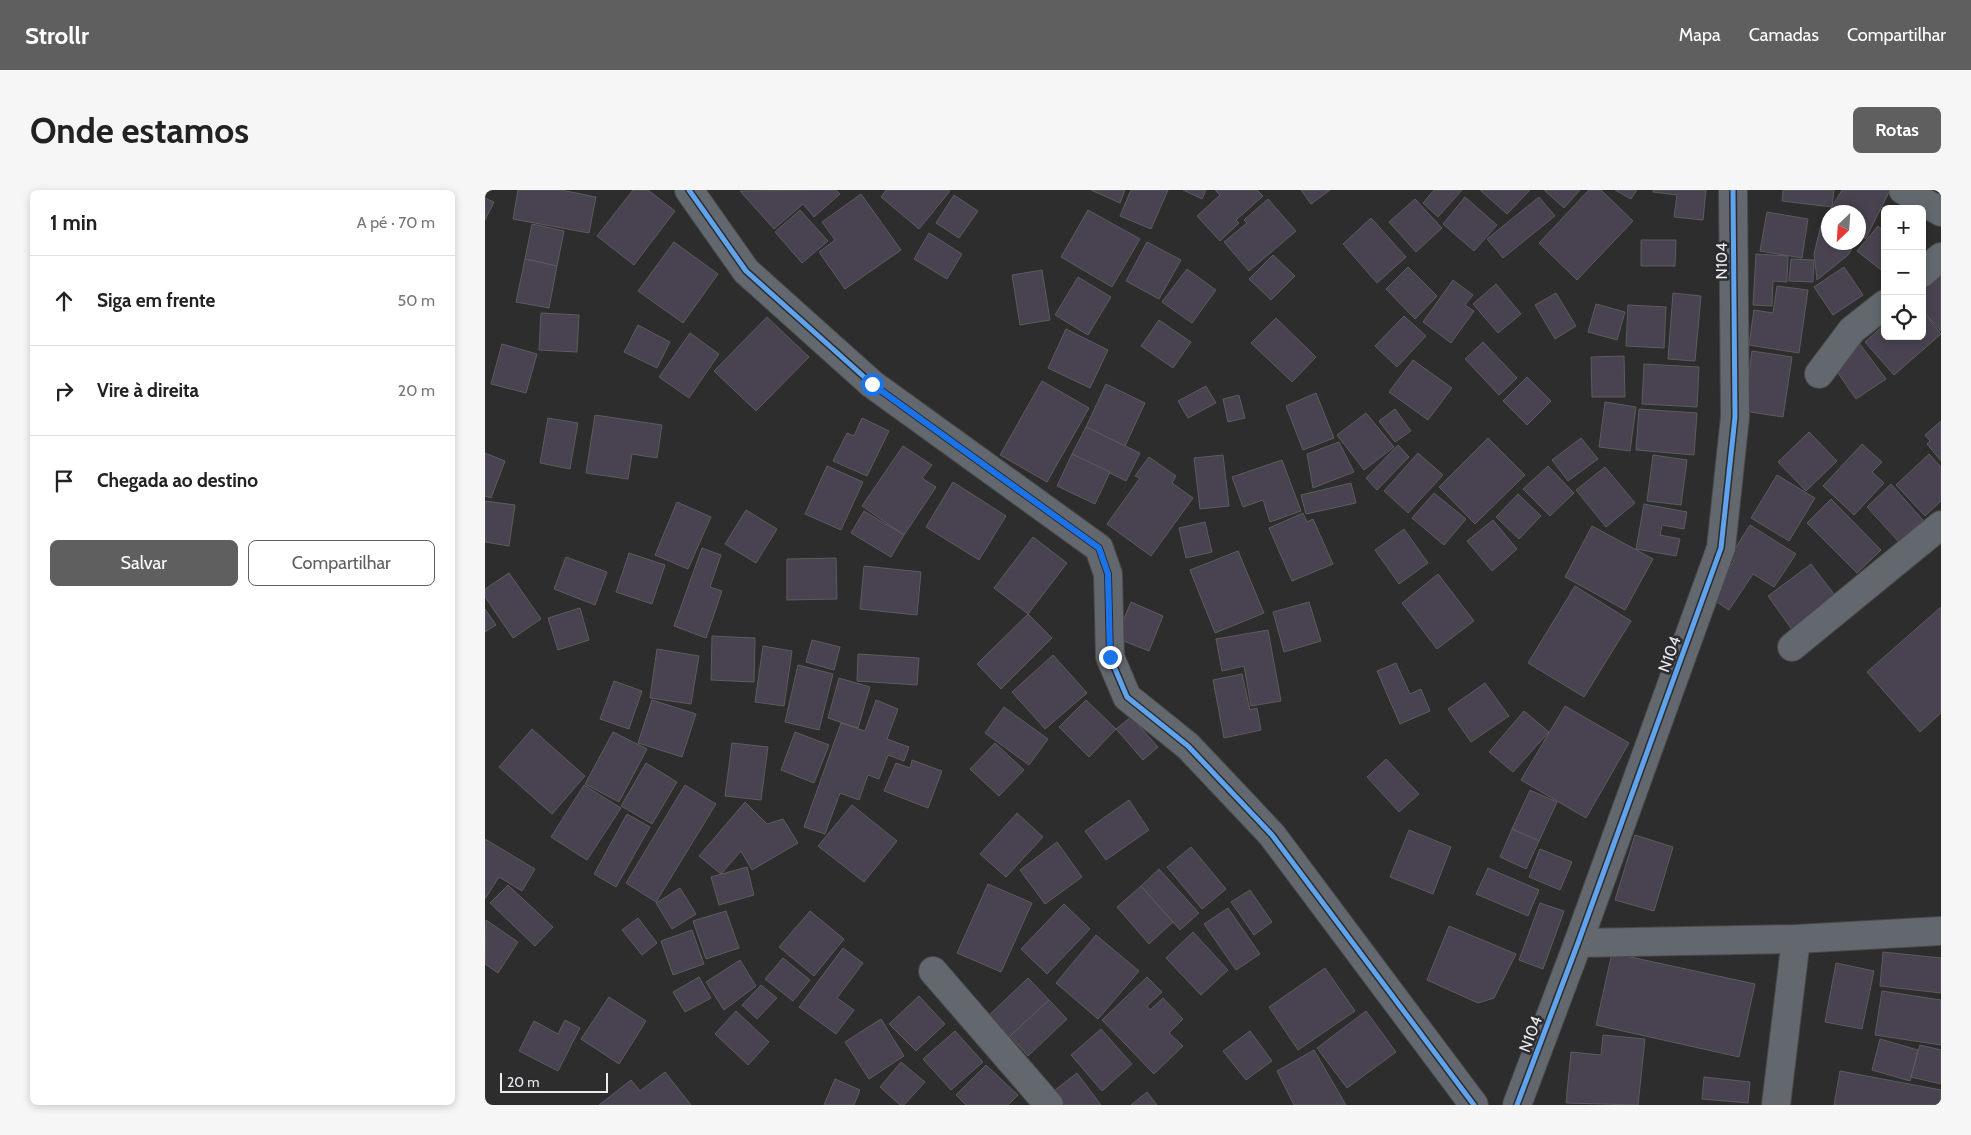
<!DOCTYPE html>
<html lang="pt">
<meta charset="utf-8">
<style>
:root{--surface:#fff;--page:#f6f6f6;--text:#222;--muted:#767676;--line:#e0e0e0;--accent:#5f5f60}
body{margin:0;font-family:Cabin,sans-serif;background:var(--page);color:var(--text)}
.controls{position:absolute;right:15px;top:15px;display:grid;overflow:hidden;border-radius:8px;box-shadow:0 2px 8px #0003}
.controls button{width:45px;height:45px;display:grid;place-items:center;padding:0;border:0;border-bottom:1px solid var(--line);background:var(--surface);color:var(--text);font:25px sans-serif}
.compass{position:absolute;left:1336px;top:15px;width:45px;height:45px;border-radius:50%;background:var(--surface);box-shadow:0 2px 8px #0003;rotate:205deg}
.scale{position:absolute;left:15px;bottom:12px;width:108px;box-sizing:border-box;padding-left:5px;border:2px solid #ececee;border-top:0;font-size:14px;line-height:18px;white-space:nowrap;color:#ececee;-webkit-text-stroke:4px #2c2c2f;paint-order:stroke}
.stop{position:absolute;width:15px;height:15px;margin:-11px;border:4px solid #1a73e8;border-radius:50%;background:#fff}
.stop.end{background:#1a73e8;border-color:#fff;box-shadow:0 1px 5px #0008}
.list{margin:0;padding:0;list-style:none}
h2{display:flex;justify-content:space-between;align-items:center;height:65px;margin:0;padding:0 20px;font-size:21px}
h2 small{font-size:16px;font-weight:400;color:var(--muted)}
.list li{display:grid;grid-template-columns:32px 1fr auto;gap:15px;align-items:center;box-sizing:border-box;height:90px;padding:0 20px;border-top:1px solid var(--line)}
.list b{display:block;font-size:19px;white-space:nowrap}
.list em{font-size:16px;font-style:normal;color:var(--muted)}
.actions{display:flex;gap:10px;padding:15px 20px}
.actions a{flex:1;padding:11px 0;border:1px solid var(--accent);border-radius:8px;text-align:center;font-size:18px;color:var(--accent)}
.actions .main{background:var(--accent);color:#fff}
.icon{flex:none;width:28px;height:28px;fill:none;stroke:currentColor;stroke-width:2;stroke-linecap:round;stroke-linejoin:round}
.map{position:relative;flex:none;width:1456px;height:915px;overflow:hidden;border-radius:8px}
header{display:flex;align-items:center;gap:30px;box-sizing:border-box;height:70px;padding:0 25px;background:var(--accent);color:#fff}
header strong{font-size:24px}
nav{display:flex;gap:28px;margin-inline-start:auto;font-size:18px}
.intro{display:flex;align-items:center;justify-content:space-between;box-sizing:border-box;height:120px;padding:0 30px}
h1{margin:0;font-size:35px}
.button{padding:12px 22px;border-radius:8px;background:var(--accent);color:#fff;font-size:18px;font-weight:700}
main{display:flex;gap:30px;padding:0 30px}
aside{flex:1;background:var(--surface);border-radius:8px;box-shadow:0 2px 8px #0003}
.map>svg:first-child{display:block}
.building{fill:#494250;stroke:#5c5c5d}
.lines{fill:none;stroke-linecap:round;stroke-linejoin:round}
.minor-casing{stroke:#484849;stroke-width:30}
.tertiary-casing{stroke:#484849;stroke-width:30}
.minor{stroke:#63686f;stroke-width:28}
.tertiary{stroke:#63686f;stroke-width:28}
.cycleway-casing{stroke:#2c2c2f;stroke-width:8}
.cycleway{stroke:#60a3ed;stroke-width:5}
.route{stroke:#1a73e8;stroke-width:6}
.labels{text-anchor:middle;stroke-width:5;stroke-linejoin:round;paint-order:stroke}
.street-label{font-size:16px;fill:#ececee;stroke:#2c2c2f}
</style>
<header>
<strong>Strollr</strong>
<nav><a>Mapa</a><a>Camadas</a><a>Compartilhar</a></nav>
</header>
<div class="intro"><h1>Onde estamos</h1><a class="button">Rotas</a></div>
<main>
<aside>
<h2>1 min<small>A pé · 70 m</small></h2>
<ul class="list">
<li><svg class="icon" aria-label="ahead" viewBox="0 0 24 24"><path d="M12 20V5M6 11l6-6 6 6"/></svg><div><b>Siga em frente</b></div><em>50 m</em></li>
<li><svg class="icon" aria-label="right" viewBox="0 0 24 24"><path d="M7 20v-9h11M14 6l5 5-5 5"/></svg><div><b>Vire à direita</b></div><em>20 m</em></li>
<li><svg class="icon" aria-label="arrive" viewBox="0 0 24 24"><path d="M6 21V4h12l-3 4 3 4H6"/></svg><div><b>Chegada ao destino</b></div></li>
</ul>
<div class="actions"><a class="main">Salvar</a><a>Compartilhar</a></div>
</aside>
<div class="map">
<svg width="1456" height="915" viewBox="0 0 1456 915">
<rect width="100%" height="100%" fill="#2d2d2e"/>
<g class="building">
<polygon points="33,0 76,0 111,7 104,43 28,29"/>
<polygon points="148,0 163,0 190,21 149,75 112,46"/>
<polygon points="351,0 355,4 329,27 318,14 289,39 255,1"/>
<polygon points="401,0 463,0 465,1 434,39 396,7"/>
<polygon points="606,0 640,0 635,13"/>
<polygon points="646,0 683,0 666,39 635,26"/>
<polygon points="698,0 721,0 717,9"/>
<polygon points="730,0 772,0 778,6 751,30 754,33 735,51 712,26 735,5"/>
<polygon points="816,0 845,0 826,14"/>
<polygon points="949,0 977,0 953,27 938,13"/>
<polygon points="995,0 1045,0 1022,24"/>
<polygon points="1059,0 1095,0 1079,18"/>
<polygon points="1104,0 1116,0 1148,31 1092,90 1054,53"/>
<polygon points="1130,0 1152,0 1146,9"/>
<polygon points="1168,0 1221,0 1218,30 1189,27 1192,5 1168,2"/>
<polygon points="1298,0 1349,0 1347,17 1297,11"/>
<polygon points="1357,0 1405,0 1381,48 1374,48 1374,22 1344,22 1344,52 1371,52 1363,65 1332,90 1329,64 1336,35"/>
<polygon points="376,4 416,60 360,99 334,62 350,50 337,32"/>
<polygon points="469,5 493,21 474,48 451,33"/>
<polygon points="980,7 1012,35 989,61 958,34"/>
<polygon points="1054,7 1070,26 1018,68 1002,49"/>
<polygon points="0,8 9,12 0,30"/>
<polygon points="783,9 811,41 764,81 739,52 762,33 759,30"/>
<polygon points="930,9 957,38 931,62 904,32"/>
<polygon points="315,20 343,51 317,73 290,42"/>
<polygon points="603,20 655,49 627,97 576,67"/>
<polygon points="1282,22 1323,29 1317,68 1275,61"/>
<polygon points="886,28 921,67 892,93 858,54"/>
<polygon points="47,34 79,41 72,76 40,69"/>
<polygon points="1393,36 1400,42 1400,83 1372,61"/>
<polygon points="444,43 477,64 462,89 429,69"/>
<polygon points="1156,50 1191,50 1190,76 1156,76"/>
<polygon points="189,52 233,84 198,133 153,101"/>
<polygon points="662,52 696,70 674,109 641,91"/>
<polygon points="1271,64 1303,66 1302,92 1288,91 1287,116 1268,115"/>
<polygon points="788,65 810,86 786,110 764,89"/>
<polygon points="40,69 72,76 64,118 31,112"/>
<polygon points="1306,69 1329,70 1328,92 1304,91"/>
<polygon points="1456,76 1456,141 1437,120 1437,93"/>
<polygon points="923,77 952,106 930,129 901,99"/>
<polygon points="1359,77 1378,105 1348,125 1329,97"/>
<polygon points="702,79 731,100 707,133 677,112"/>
<polygon points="557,80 565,130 535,135 527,85"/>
<polygon points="593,87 626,107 603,145 570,125"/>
<polygon points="968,90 988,105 980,115 989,121 966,153 938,132"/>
<polygon points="1011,94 1036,124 1013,143 988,114"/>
<polygon points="1292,96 1323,100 1314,163 1264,155 1269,120 1288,123"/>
<polygon points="1071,103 1091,136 1070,149 1050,115"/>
<polygon points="1188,103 1216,106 1210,171 1183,169"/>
<polygon points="1111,114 1140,122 1132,150 1103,142"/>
<polygon points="1143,115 1181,117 1179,158 1141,156"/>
<polygon points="1437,120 1456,144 1409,185 1380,152 1400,134 1400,146 1437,146"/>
<polygon points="56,123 94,125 92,162 54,160"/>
<polygon points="919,126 941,146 912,177 890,156"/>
<polygon points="282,127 324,167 271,221 229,181"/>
<polygon points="791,128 831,167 807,192 766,153"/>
<polygon points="674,130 706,152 688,178 656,156"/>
<polygon points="153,135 185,152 172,178 139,162"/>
<polygon points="581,139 623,160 605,198 563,178"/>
<polygon points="205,143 234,164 204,208 174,187"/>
<polygon points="998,152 1032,188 1014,205 980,169"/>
<polygon points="1374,153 1401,189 1371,209 1346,173"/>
<polygon points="17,154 52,164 41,203 6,194"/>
<polygon points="1267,161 1307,167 1298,227 1259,221"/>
<polygon points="1139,166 1140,207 1107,207 1106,167"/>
<polygon points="928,170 967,198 943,230 904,202"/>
<polygon points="1159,174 1214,177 1212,217 1157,214"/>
<polygon points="1042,187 1066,211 1042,235 1018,211"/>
<polygon points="557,191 604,218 562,292 515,265"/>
<polygon points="621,194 660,213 640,256 601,237"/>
<polygon points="721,196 731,213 703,228 693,211"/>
<polygon points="831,203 849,248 818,260 801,216"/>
<polygon points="754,205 760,228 743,232 738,209"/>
<polygon points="1120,212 1151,217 1145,261 1114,257"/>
<polygon points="910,219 926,241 910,252 894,231"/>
<polygon points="1154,219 1212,223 1209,265 1151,260"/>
<polygon points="881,223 909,257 879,280 852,245"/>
<polygon points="110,225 177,235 172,268 147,264 143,289 101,283"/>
<polygon points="63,228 93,233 85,279 55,273"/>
<polygon points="377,228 404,241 382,286 348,271 362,243 369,246"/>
<polygon points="1456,231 1456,271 1442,254 1445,251 1440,245"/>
<polygon points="601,237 655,263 641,291 587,264"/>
<polygon points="1324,242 1352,271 1321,301 1293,272"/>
<polygon points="1003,248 1040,285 990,334 954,297"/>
<polygon points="1096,248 1113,269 1083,291 1067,270"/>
<polygon points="854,252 869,282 828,298 822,264"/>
<polygon points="1377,254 1397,272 1387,282 1399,293 1369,325 1338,296"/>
<polygon points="913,255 924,267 892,300 881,288"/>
<polygon points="418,256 447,275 437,288 451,297 419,345 377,316"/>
<polygon points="0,263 20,271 6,308 0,306"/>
<polygon points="933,263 958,285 923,323 899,301"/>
<polygon points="587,264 625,282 610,314 572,296"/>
<polygon points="1444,264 1456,277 1456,311 1440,326 1411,295"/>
<polygon points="738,265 744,316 715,319 709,268"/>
<polygon points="1168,265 1202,270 1196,315 1162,311"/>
<polygon points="664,267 691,286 687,293 708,308 666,366 622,334 655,288 650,286"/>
<polygon points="797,270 816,321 785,332 778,310 758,317 747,287"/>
<polygon points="342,276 378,292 356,340 320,324"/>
<polygon points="1063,276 1089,303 1065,326 1038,299"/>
<polygon points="1120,277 1150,313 1121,337 1091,300"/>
<polygon points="1292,285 1330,308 1304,351 1266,328"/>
<polygon points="468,292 521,326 494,370 441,337"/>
<polygon points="866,293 871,313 821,324 816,305"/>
<polygon points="1406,294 1438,330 1414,352 1382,317"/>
<polygon points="949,303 981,329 959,355 927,328"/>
<polygon points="1033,304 1056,326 1034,349 1011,327"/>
<polygon points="1346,309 1396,360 1372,383 1322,333"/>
<polygon points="0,311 30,315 24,356 0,352"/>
<polygon points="192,312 226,327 203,379 170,365"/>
<polygon points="1159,314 1202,322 1199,339 1177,335 1175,345 1195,349 1191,366 1151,359"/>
<polygon points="261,320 292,339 271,373 240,354"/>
<polygon points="379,321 419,345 406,367 366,343"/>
<polygon points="818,323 822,332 828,329 848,374 807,391 784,338"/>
<polygon points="1008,330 1032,359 1007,381 982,351"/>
<polygon points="720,332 727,362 701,368 694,338"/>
<polygon points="1265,335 1311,364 1289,397 1268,384 1244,420 1224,407 1249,371 1244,368"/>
<polygon points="1107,336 1168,369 1140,420 1080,387"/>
<polygon points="919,339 943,373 914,394 890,360"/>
<polygon points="548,347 582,373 543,424 509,398"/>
<polygon points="217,358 236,365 225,397 237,401 221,448 189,436"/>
<polygon points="753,361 779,423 730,443 705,380"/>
<polygon points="144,363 180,375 167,414 131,402"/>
<polygon points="81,367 122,382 110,415 69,399"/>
<polygon points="351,368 352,409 302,410 302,369"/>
<polygon points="1326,374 1352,408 1308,441 1283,406"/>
<polygon points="379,376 436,382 432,425 375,419"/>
<polygon points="24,383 56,429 28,448 0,407 0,399"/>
<polygon points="953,384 989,431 952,459 917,413"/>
<polygon points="1090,396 1146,431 1099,507 1043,473"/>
<polygon points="646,412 678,426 664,461 631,448"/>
<polygon points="824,412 836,451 799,462 788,422"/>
<polygon points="1456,417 1456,523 1435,542 1382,482"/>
<polygon points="95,418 104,450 73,460 63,428"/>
<polygon points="0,419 11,435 0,442"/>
<polygon points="543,424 567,448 516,499 492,474"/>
<polygon points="783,440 796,511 766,516 759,476 737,481 731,449"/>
<polygon points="227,446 270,448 269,492 226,490"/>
<polygon points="327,450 355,457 349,480 321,472"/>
<polygon points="278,456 307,461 299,516 270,512"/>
<polygon points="172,459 214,466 206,514 165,508"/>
<polygon points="373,464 434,468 432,495 372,491"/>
<polygon points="568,465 602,503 560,539 527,502"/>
<polygon points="911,473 925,504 936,499 945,521 915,534 892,481"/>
<polygon points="313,475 348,484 334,540 300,532"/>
<polygon points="757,484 765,520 772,518 776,540 739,548 728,490"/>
<polygon points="354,488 385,497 373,538 343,528"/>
<polygon points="129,491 157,501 144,539 115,529"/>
<polygon points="1000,493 1024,526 986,552 963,519"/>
<polygon points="167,510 211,524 197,567 153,553"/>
<polygon points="391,510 413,519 402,549 424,557 419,571 403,565 394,589 383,585 374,610 355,603 340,644 319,637 356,533 380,541"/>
<polygon points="601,510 631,539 604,567 574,537"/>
<polygon points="1080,516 1144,553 1101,628 1036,590"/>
<polygon points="519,517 563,549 544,575 500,543"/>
<polygon points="1039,521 1064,542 1028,582 1004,562"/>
<polygon points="646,527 673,557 658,570 631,539"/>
<polygon points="47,539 100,586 67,624 14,577"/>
<polygon points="128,542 162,559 134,612 100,594"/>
<polygon points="310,542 344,555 329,593 296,580"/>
<polygon points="247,553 283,557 276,610 240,606"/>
<polygon points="510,553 539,580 514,606 485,579"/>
<polygon points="901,569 934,604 914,622 882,587"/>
<polygon points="427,570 457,581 443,618 399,601 411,573 425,578"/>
<polygon points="161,573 192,592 167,634 136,616"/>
<polygon points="99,595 136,618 102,670 66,647"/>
<polygon points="200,595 231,614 171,712 141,693"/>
<polygon points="1045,600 1072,612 1054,651 1027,639"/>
<polygon points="644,610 664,640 621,670 600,641"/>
<polygon points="260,612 282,634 298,629 313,653 267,680 256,661 236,684 214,666"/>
<polygon points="367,615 412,651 379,692 333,656"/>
<polygon points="532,623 558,647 521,687 495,664"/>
<polygon points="142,624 165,637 131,697 109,684"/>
<polygon points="1027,639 1054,651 1041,679 1015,667"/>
<polygon points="924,640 966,657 948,704 905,687"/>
<polygon points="1150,645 1188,657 1169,721 1130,710"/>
<polygon points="0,649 50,679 37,701 14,687 0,709"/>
<polygon points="572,652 597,687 560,714 535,680"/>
<polygon points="706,657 741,699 717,719 682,677"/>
<polygon points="1055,659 1087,672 1075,700 1044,687"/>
<polygon points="262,677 269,705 234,715 226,687"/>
<polygon points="1003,678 1054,700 1043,726 991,704"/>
<polygon points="674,679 714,723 695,740 656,696"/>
<polygon points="503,694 547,713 516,782 472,763"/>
<polygon points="23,695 68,737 50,756 5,713"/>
<polygon points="656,696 688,732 664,754 632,717"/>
<polygon points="195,698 211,724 187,739 171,713"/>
<polygon points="765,700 787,732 769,745 746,712"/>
<polygon points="1055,713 1079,721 1058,779 1034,770"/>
<polygon points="579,714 605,739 562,784 536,759"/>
<polygon points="743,718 775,764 751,780 719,734"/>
<polygon points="241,721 254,758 221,769 208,731"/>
<polygon points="325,721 359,749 329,786 294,757"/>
<polygon points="153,728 172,753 157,765 137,740"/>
<polygon points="1,730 33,752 13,783 0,774"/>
<polygon points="964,736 1031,764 1009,808 993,813 942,790"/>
<polygon points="207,740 219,774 188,785 176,751"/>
<polygon points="708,742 743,780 716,805 681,768"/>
<polygon points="611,745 654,781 613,829 571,793"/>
<polygon points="358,758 378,773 352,808 369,820 351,844 314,817"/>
<polygon points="1398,762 1456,768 1456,803 1395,796"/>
<polygon points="1127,763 1270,794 1254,867 1111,835"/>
<polygon points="298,768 325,790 308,811 280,789"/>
<polygon points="255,770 271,796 239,820 221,792"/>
<polygon points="1351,773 1389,781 1377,839 1340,832"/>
<polygon points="840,778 870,821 813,860 784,817"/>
<polygon points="214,787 226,808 200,822 188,802"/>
<polygon points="662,787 677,802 662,816 665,820 678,808 698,829 684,843 698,856 669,884 617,830"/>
<polygon points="543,788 564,810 519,852 499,830"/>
<polygon points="276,795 292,808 272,829 257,815"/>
<polygon points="1397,801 1456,810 1456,855 1390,845"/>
<polygon points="434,806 460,834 431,861 404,834"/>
<polygon points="124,807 161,831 134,874 96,849"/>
<polygon points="564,810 582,829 543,866 525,846"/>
<polygon points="251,821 284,852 263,875 230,844"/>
<polygon points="881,821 911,862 862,898 832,858"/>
<polygon points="396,829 419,866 384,889 360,852"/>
<polygon points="80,830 95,838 73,881 34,861 49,831 73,844"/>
<polygon points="616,839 647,874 617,901 586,865"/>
<polygon points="470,841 498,872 466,900 438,869"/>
<polygon points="765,841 787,871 761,890 738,861"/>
<polygon points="1118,845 1160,849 1153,915 1081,913 1086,862 1116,865"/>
<polygon points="1395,849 1433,860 1425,891 1387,880"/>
<polygon points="1435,855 1456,860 1456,894 1426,887"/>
<polygon points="829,860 861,915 809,915 792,881"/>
<polygon points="416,872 440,892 419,915 415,915 395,897"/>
<polygon points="501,875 533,905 523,915 481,915 471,905"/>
<polygon points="1355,881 1456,900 1456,915 1349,915"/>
<polygon points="180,882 206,915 114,915 146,890 155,901"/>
<polygon points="592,883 616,915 568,915 561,907"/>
<polygon points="1219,887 1265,892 1263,913 1217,909"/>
<polygon points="350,889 375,900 369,915 339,915"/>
<polygon points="662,902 672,915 646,915"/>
</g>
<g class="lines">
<g class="minor-casing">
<g id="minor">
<polyline points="204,0 261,81 387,194 614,358 623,384 625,467 642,507 703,556 787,645 989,915"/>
<polyline points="1418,0 1456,22"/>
<polyline points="1437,83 1456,67"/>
<polyline points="1334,184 1367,140 1400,114"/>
<polyline points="1307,457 1456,335"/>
<polyline points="1093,753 1311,749 1456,741"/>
<polyline points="448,781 564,915"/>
<polyline points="1291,915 1311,749"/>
</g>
</g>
<g class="tertiary-casing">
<polyline id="tertiary" points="1032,915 1093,753 1236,358 1250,227 1248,0"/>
</g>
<use href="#minor" class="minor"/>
<use href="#tertiary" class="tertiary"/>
<g class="cycleway-casing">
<g id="cycleway">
<polyline points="204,0 261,81 387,194 614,358 623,384 625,467 642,507 703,556 787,645 989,915"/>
<polyline points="1032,915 1093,753 1236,358 1250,227 1248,0"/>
</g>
</g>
<use href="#cycleway" class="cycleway"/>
</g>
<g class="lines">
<polyline class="route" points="387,194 614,358 623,384 625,467"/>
</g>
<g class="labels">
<g class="street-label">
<text transform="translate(1236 71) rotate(-90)" y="6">N104</text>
<text transform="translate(1184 464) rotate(-70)" y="6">N104</text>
<text transform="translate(1045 844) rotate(-69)" y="6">N104</text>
</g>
</g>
</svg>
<div class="controls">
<button>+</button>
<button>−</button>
<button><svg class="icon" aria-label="locate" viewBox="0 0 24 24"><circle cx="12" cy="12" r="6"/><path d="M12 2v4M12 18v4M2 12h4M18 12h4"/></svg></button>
</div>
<svg class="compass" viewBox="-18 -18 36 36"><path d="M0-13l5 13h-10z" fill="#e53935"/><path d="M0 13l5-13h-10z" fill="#767676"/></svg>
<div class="scale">20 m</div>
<div class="stop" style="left:387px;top:194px"></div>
<div class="stop end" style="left:625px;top:467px"></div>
</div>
</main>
